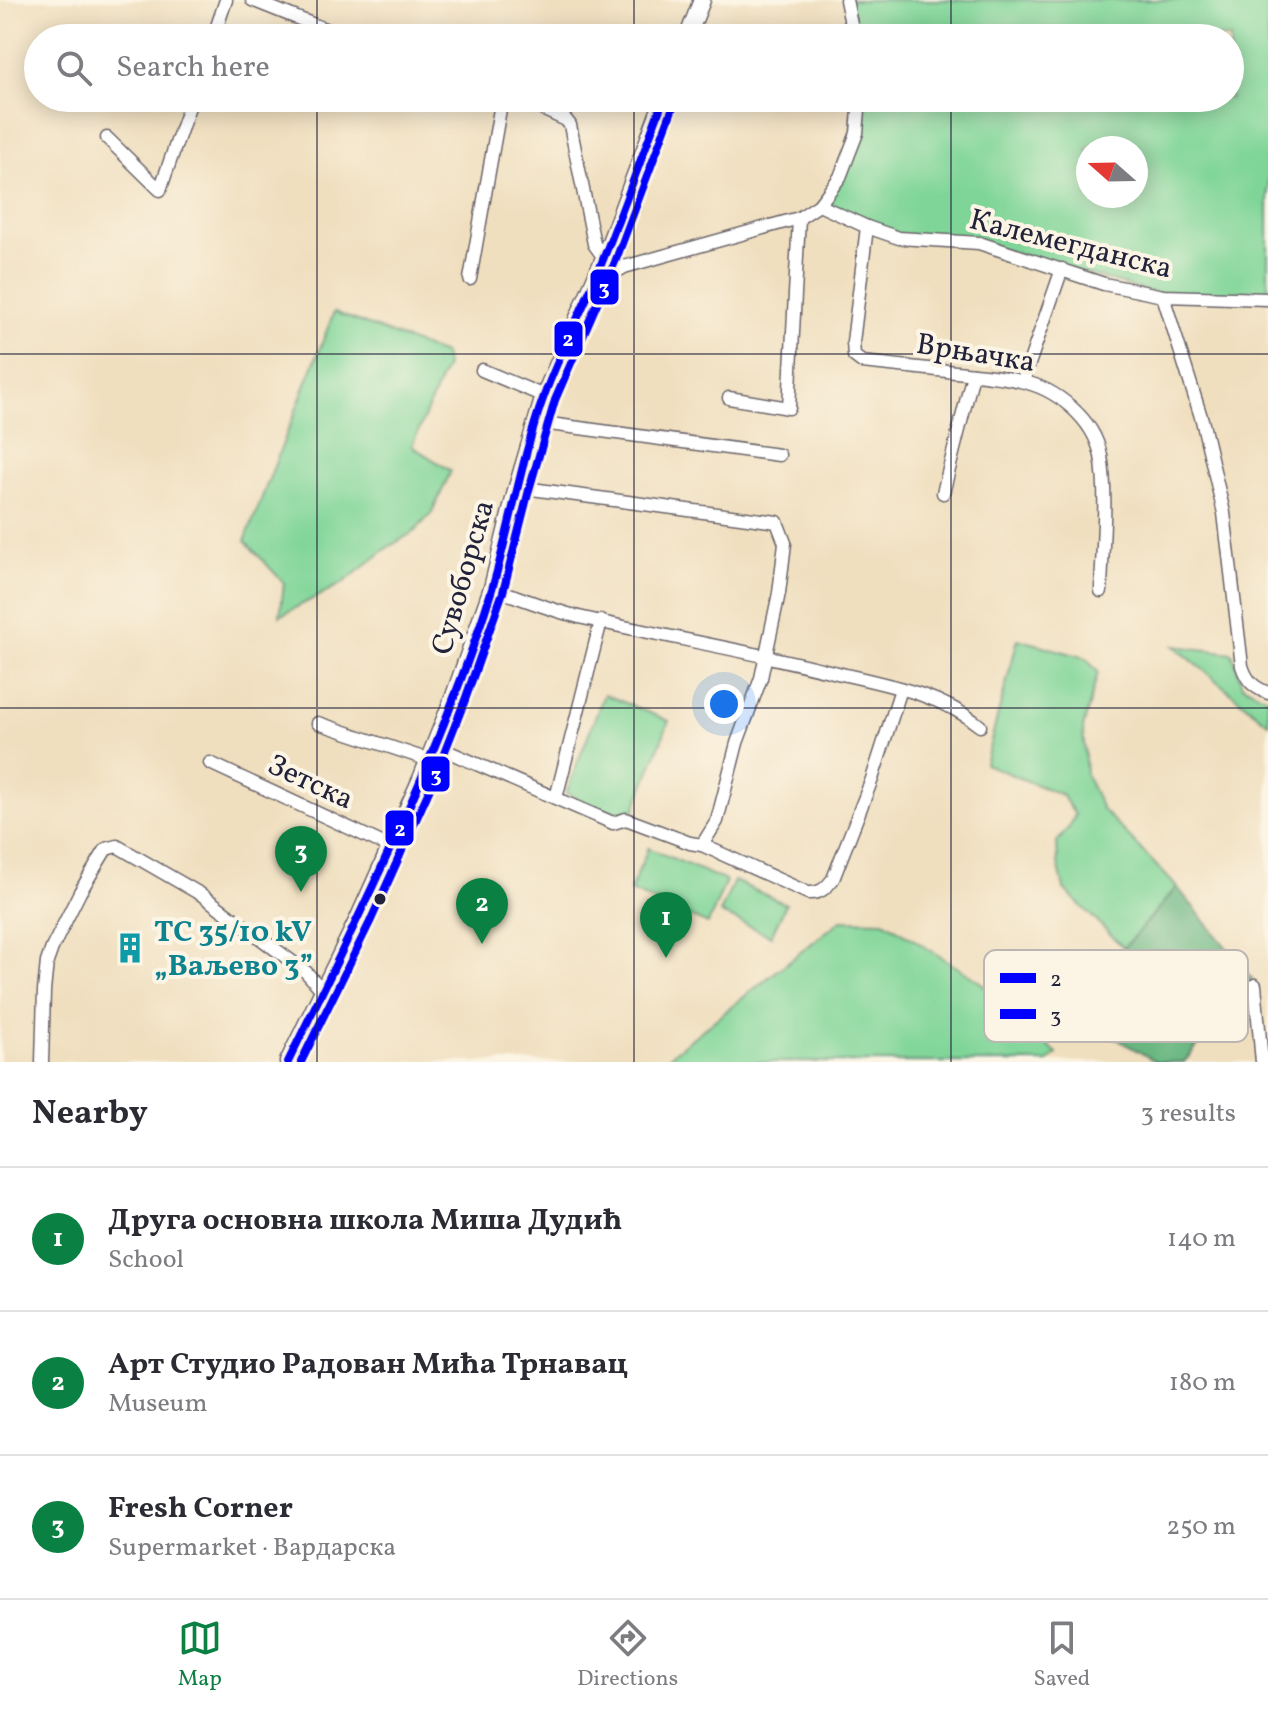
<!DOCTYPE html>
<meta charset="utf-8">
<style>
:root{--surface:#fff;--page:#f2f2f3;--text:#2b2b33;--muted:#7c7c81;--line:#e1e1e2;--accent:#0b8043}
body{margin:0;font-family:Vollkorn,serif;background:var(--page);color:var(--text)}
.compass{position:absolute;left:1076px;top:136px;width:72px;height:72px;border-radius:50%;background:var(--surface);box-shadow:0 4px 20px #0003;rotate:290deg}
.you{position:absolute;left:724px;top:704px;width:28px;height:28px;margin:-20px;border:6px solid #fff;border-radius:50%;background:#1a73e8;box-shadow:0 0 0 12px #1a73e833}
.badge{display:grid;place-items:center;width:52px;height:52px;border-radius:50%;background:var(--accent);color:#fff;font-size:26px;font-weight:700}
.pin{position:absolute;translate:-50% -66px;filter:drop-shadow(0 2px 4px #0008)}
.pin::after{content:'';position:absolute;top:42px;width:28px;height:24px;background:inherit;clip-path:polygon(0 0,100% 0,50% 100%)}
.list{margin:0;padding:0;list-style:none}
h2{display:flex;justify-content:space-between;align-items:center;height:104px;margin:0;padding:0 32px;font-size:34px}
h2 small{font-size:26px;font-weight:400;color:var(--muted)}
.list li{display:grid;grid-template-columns:52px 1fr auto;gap:24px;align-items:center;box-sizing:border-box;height:144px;padding:0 32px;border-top:2px solid var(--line)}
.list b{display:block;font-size:30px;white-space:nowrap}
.list p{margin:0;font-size:26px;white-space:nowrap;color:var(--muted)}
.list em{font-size:26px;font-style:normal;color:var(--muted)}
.icon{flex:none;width:44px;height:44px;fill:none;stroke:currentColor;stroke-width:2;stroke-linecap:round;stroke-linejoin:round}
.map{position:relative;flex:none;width:1268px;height:1062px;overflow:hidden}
.search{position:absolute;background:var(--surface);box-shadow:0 4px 20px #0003;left:24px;right:24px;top:24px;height:88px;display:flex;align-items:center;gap:20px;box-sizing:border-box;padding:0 28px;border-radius:44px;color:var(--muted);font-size:30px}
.sheet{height:536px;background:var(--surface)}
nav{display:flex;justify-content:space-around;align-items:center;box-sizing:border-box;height:112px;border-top:2px solid var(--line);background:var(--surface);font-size:22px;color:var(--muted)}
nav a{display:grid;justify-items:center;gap:4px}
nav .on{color:var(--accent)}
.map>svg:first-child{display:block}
.green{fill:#7fd598;stroke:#507c6a;stroke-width:2;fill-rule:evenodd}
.forest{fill:#67b680;stroke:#446c5e;stroke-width:2}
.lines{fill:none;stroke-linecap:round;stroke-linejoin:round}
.minor-casing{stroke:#6a6469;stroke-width:15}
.major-casing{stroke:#6a6469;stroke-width:19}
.minor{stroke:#fff;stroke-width:12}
.major{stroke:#fff;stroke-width:16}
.bus-1-casing{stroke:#fcf5e5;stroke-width:14}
.bus-2-casing{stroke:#fcf5e5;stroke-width:14}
.bus-1{stroke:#00f;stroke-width:8}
.bus-2{stroke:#00f;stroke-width:8}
.grid{fill:none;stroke:#22223b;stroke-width:2;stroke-opacity:0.55}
.bus-dot{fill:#22223b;stroke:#fcf5e5;stroke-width:3}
.labels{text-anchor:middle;stroke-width:8;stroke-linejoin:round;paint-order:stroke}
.street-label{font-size:30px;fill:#22223b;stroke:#fcf5e5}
.culture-label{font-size:30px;font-weight:bold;fill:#0d838f;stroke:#fcf5e5;text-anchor:start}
.key{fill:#fcf5e5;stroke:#bbb6b2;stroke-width:2}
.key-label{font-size:22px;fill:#22223b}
.line-badge{stroke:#fcf5e5;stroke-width:3}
.badge-label{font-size:22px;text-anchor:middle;font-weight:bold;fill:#fff}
</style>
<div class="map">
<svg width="1268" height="1062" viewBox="0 0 1268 1062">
<rect width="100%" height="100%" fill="#fcf5e5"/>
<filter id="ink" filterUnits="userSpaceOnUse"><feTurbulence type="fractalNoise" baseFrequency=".0125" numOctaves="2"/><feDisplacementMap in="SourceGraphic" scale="16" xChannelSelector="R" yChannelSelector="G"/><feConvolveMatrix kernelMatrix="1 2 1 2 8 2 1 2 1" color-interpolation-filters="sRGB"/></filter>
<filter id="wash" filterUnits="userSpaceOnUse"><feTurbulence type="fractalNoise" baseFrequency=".006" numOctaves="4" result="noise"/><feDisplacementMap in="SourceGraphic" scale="32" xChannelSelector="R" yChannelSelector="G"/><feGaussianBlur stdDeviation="1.8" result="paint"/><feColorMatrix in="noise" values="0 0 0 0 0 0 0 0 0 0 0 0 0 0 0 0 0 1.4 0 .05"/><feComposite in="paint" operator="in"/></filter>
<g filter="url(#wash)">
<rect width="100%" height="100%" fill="#f0dfbf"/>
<g class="green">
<path d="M846 0H1268V299L1163 296 979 243 910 239 819 205 840 177 860 98H1230V38H854ZM1088 148H1136V196H1088Z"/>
<polygon points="334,312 444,354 446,366 412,446 451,471 432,513 415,531 387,548 343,583 280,616 284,583 245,541"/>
<polygon points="1018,639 1086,658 1098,672 1083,728 1086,775 1102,809 1177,887 1124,948 1064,889 1058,863 1057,842 1070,826 1075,815 1062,795 985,764"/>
<polygon points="1174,646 1232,653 1242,685 1268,698 1268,723"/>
<polygon points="604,694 669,721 629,824 566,793"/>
<polygon points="648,848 726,881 708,924 630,891"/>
<polygon points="734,881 786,904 771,936 720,913"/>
<polygon points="841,920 884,921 979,981 1057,1054 1048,1062 662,1062"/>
</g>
<polygon class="forest" points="1177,887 1253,980 1184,1062 1157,1062 1091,1024 1082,997"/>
</g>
<g filter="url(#ink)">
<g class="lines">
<g class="minor-casing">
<g id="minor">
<polyline points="252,0 347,38"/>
<polyline points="846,0 854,38"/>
<polyline points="213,38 226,0"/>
<polyline points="518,98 566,120 570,125 594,244 604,258 624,267 799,218 819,205 840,177 857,133 860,98"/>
<polyline points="107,138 160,190 192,98"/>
<polyline points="819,205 867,227 899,238 979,243 1104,284 1163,296 1268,299"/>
<path d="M867 227 853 342 854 356 862 362C891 365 919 368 947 371 972 374 997 375 1020 381 1056 388 1094 419 1101 456 1108 495 1102 550 1101 591"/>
<polyline points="470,279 502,98"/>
<polyline points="592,288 624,267"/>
<path d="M1163 296 1202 420 1224 513 1242 666C1247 681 1253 687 1268 693"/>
<polyline points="482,370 544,396"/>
<polyline points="1023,381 1062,269"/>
<polyline points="729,398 789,408 799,218"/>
<polyline points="535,422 779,455"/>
<polyline points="943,493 973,374"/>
<path d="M492 588C521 598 550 610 579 617 661 636 744 650 825 670 877 683 937 691 980 726"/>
<polyline points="318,723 429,760"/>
<polyline points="435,746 613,823 626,819 690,843 702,845 717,821 737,743 761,678 779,593 785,543 777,522 517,487"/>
<polyline points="210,763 390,847"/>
<polyline points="556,798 601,621"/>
<path d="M702 845 808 893C820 894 826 888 833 879L872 779 901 689"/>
<polyline points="1255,985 1262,1062"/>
<polyline points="42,1062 44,991 47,962 52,948 80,892 106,849 117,846 202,895 306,972 323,991"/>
</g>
</g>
<g class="major-casing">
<g id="major">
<polyline points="687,38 702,0"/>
<polyline points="288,1062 359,917 421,779 454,696 492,588 517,487 544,396 604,258 664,98"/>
</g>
</g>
<use href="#minor" class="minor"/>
<use href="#major" class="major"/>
<g class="bus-1-casing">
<path id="bus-1" d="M288 1062C363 908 441 753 492 589 511 525 521 459 544 396 561 349 586 304 604 257 625 204 644 151 664 98"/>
</g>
<g class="bus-2-casing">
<polyline id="bus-2" points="301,1062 370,922 432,784 465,700 503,592 529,490 555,400 615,262 675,102"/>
</g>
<use href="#bus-1" class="bus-1"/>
<use href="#bus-2" class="bus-2"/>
</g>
</g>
<path class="grid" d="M317 0V38M634 0V38M951 0V38M317 98V1062M634 98V1062M951 98V1062M0 354H1268M0 708H1268"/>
<defs>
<g id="building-bare" transform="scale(2.4)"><path d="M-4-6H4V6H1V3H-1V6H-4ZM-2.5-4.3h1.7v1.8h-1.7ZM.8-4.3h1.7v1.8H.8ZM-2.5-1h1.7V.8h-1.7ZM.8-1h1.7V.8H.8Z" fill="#0f9aa8" stroke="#fcf5e5" stroke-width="2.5" paint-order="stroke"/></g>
</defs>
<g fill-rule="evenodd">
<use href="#building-bare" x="130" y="948"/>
</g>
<circle class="bus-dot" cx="380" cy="899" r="7"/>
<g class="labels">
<g class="street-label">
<text transform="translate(1071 243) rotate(14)" y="10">Калемегданска</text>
<text transform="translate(976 352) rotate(9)" y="10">Врњачка</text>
<text transform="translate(462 577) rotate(-74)" y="10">Сувоборска</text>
<text transform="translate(311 781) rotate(25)" y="10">Зетска</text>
</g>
<g class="culture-label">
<text x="154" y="941">ТС 35/10 kV<tspan x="154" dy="34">„Ваљево 3”</tspan></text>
</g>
</g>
<rect x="984" y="950" width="264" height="92" rx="12" class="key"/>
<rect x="1000" y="973" width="36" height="10" fill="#00f"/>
<rect x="1000" y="1009" width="36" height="10" fill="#00f"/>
<g class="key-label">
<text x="1050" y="986">2</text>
<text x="1050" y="1022">3</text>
</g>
<g class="line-badge">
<rect x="589" y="268" width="31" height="38" rx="8" fill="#00f"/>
<rect x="553" y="320" width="31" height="38" rx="8" fill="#00f"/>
<rect x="420" y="755" width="31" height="38" rx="8" fill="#00f"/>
<rect x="384" y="809" width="31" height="38" rx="8" fill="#00f"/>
</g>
<g class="badge-label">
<text x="604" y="295">3</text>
<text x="568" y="346">2</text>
<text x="436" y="782">3</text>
<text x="400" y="836">2</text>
</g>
</svg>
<svg class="compass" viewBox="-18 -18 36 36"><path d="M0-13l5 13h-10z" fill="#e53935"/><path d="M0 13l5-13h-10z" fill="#7c7c81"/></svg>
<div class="you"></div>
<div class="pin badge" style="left:666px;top:958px">1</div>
<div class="pin badge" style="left:482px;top:944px">2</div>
<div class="pin badge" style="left:301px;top:892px">3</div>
<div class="search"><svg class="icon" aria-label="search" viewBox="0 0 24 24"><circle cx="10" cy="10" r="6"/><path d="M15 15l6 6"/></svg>Search here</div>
</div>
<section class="sheet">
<h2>Nearby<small>3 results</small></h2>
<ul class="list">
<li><span class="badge">1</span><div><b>Друга основна школа Миша Дудић</b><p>School</p></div><em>140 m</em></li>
<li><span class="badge">2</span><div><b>Арт Студио Радован Мића Трнавац</b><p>Museum</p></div><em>180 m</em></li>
<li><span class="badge">3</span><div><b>Fresh Corner</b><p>Supermarket · Вардарска</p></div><em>250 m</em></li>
</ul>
</section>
<nav>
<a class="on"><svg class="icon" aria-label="map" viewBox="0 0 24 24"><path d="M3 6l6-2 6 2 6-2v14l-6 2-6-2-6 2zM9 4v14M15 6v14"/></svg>Map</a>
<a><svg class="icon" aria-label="directions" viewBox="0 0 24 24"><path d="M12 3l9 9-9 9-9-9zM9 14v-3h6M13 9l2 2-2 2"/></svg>Directions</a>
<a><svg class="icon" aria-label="saved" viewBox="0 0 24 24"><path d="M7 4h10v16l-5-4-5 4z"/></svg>Saved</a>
</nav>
